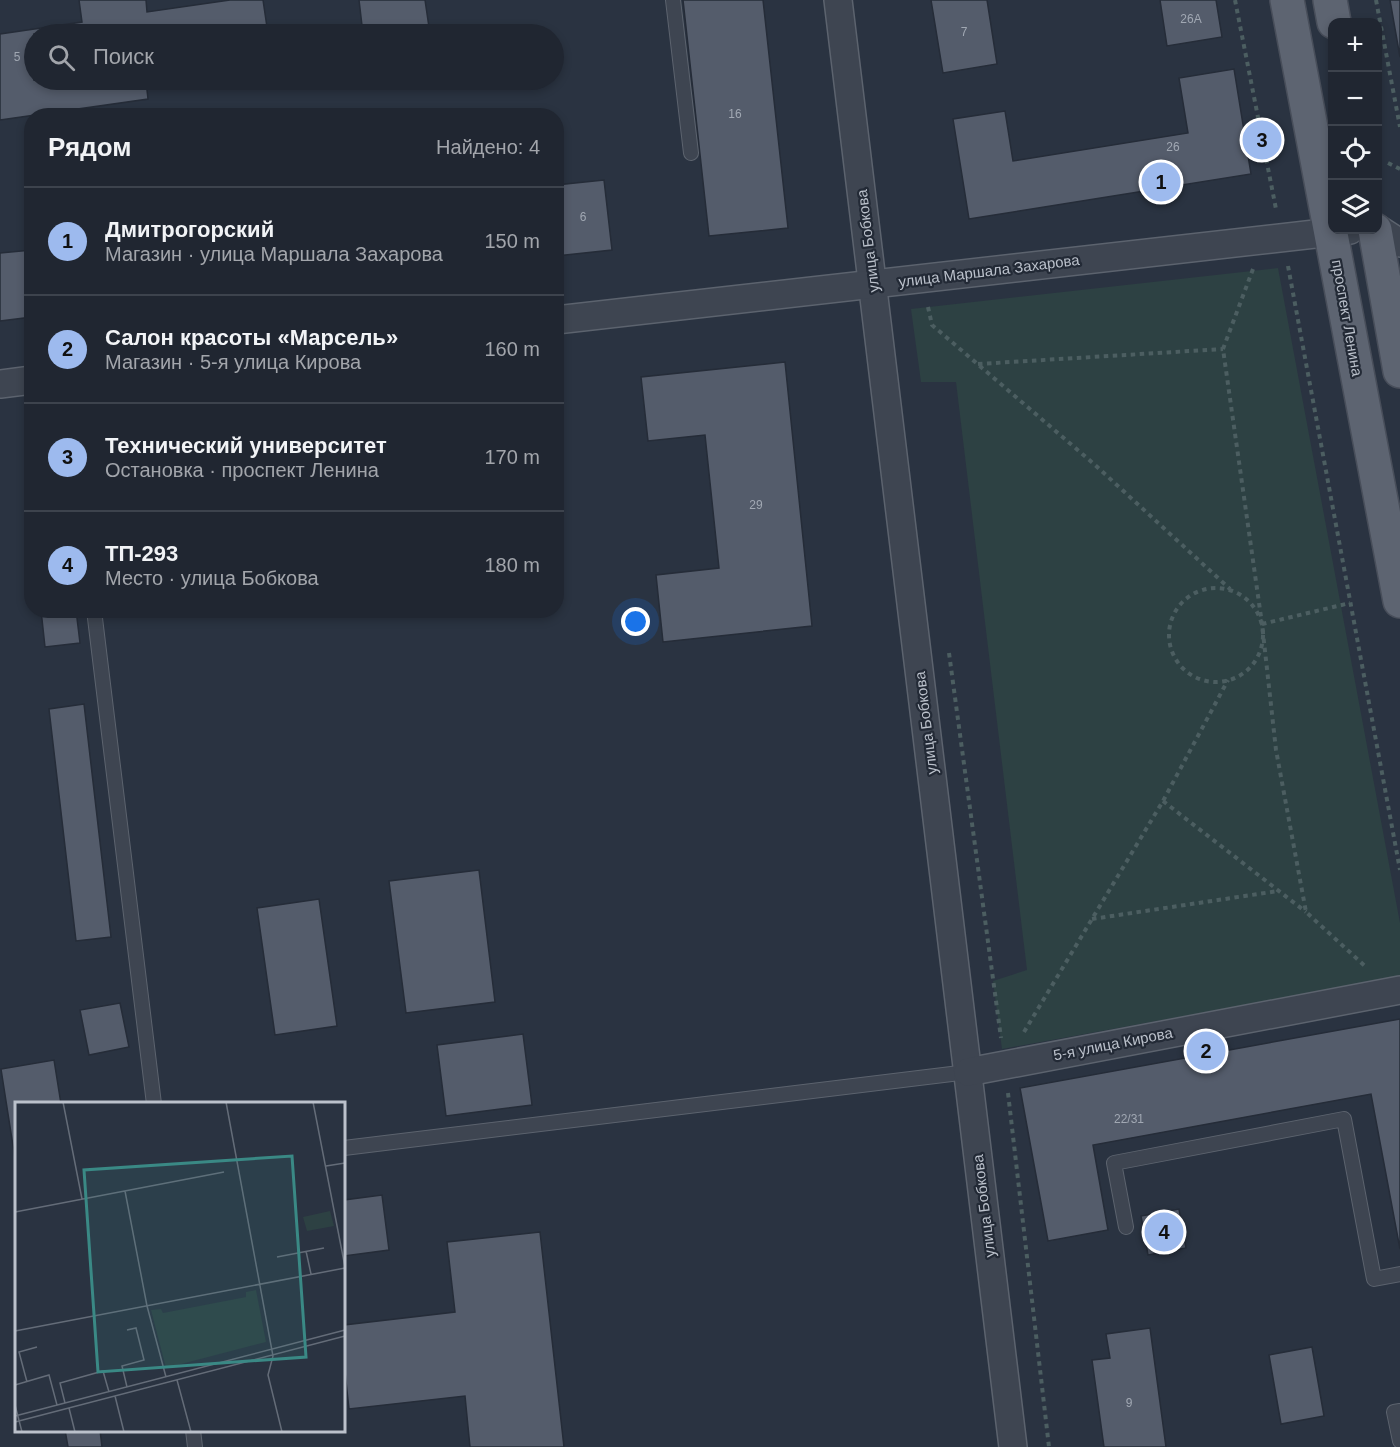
<!DOCTYPE html>
<html lang="ru">
<meta charset="utf-8">
<style>
:root{--surface:#202631;--page:#2d323d;--text:#f1f3f6;--muted:#a2a5ab;--line:#3d434d;--accent:#9dbaee}
body{margin:0;font-family:Helvetica,sans-serif;background:var(--page);color:var(--text)}
.controls{position:absolute;right:18px;top:18px;display:grid;overflow:hidden;border-radius:12px;box-shadow:0 3px 9px #0003}
.controls button{width:54px;height:54px;display:grid;place-items:center;padding:0;border:0;border-bottom:2px solid var(--line);background:var(--surface);color:var(--text);font:30px sans-serif}
.you{position:absolute;left:636px;top:622px;width:21px;height:21px;margin:-15px;border:4px solid #fff;border-radius:50%;background:#1a73e8;box-shadow:0 0 0 9px #1a73e833}
.badge{display:grid;place-items:center;width:39px;height:39px;border-radius:50%;background:var(--accent);color:#111;font-size:20px;font-weight:700}
.pin{position:absolute;translate:-50% -50%;border:3px solid #fff;box-shadow:0 2px 6px #0006}
.list{margin:0;padding:0;list-style:none}
h2{display:flex;justify-content:space-between;align-items:center;height:78px;margin:0;padding:0 24px;font-size:26px}
h2 small{font-size:20px;font-weight:400;color:var(--muted)}
.list li{display:grid;grid-template-columns:39px 1fr auto;gap:18px;align-items:center;box-sizing:border-box;height:108px;padding:0 24px;border-top:2px solid var(--line)}
.list b{display:block;font-size:22px;white-space:nowrap}
.list p{margin:0;font-size:20px;white-space:nowrap;color:var(--muted)}
.list em{font-size:20px;font-style:normal;color:var(--muted)}
.icon{flex:none;width:33px;height:33px;fill:none;stroke:currentColor;stroke-width:2;stroke-linecap:round;stroke-linejoin:round}
.map{position:relative;flex:none;width:1400px;height:1447px;overflow:hidden}
.search{position:absolute;background:var(--surface);box-shadow:0 3px 9px #0003;left:24px;top:24px;width:540px;height:66px;display:flex;align-items:center;gap:15px;box-sizing:border-box;padding:0 21px;border-radius:33px;color:var(--muted);font-size:22px}
.panel{position:absolute;background:var(--surface);box-shadow:0 3px 9px #0003;left:24px;top:108px;width:540px;height:510px;border-radius:24px}
.map>svg:first-child{display:block}
.green{fill:#2d4143}
.building{fill:#545c6b;stroke:#252c38;stroke-width:1.5}
.lines{fill:none;stroke-linecap:round;stroke-linejoin:round}
.service-casing{stroke:#5c636e;stroke-width:16}
.minor-casing{stroke:#5c636e;stroke-width:30}
.primary-casing{stroke:#484e5a;stroke-width:36}
.path{stroke:#4c5e61;stroke-width:4;stroke-dasharray:4.5 4.5;stroke-linecap:butt}
.service{stroke:#3e4551;stroke-width:14}
.minor{stroke:#3e4551;stroke-width:27}
.primary{stroke:#5d6471;stroke-width:33}
.labels{text-anchor:middle;stroke-width:4.5;stroke-linejoin:round;paint-order:stroke}
.number-label{font-size:12px;fill:#a1a8b3}
.street-label{font-size:15px;fill:#bbc1cb;stroke:#232a36}
.inset-road{fill:none;stroke:#646c78;stroke-width:1.5}
.view{fill:#3a8985;fill-opacity:0.15;stroke:#3a8985;stroke-width:3}
.inset-edge{fill:none;stroke:#bbc1cb;stroke-width:3}
</style>
<div class="map">
<svg width="1400" height="1447" viewBox="0 0 1400 1447">
<rect width="100%" height="100%" fill="#2a3341"/>
<polygon class="green" points="1278,268 1400,923 1400,977 1002,1049 993,981 1027,970 956,382 921,382 911,309"/>
<g class="building">
<polygon points="79,0 146,0 147,12 230,0 263,0 268,34 34,34 34,80 156,80 146,81 148,99 0,120 0,34 82,22"/>
<polygon points="359,0 425,0 430,34 363,34"/>
<polygon points="683,0 763,0 788,228 709,236"/>
<polygon points="931,0 987,0 997,64 943,73"/>
<polygon points="1160,0 1216,0 1222,37 1167,46"/>
<polygon points="1390,0 1400,0 1400,57"/>
<polygon points="1234,69 1251,174 969,219 953,119 1005,111 1013,161 1188,133 1179,78"/>
<polygon points="604,180 612,250 556,256 556,185"/>
<polygon points="32,250 32,317 0,321 0,253"/>
<polygon points="785,362 812,626 663,642 656,575 719,568 705,435 648,441 641,377"/>
<polygon points="32,458 32,522 25,459"/>
<polygon points="41,610 76,610 80,643 45,647"/>
<polygon points="84,704 111,937 76,941 49,709"/>
<polygon points="479,870 495,1002 406,1013 389,881"/>
<polygon points="319,899 337,1026 275,1035 257,908"/>
<polygon points="120,1003 129,1047 89,1055 80,1010"/>
<polygon points="1400,1019 1400,1249 1371,1094 1093,1145 1108,1230 1048,1241 1020,1088"/>
<polygon points="523,1034 532,1105 446,1116 437,1045"/>
<polygon points="54,1060 61,1104 16,1104 16,1165 1,1069"/>
<polygon points="382,1195 389,1250 344,1256 344,1200"/>
<polygon points="1179,1209 1186,1248 1148,1255 1141,1216"/>
<polygon points="540,1232 564,1447 470,1447 465,1396 349,1409 344,1363 344,1325 455,1312 447,1242"/>
<polygon points="1150,1328 1166,1447 1104,1447 1092,1360 1110,1358 1106,1334"/>
<polygon points="1312,1347 1324,1416 1281,1424 1269,1355"/>
<polygon points="65,1430 100,1430 102,1447 68,1447"/>
</g>
<g class="lines">
<g class="service-casing">
<g id="service">
<polyline points="673,0 691,153"/>
<polyline points="94,610 154,1104"/>
<polyline points="344,1148 968,1072"/>
<polyline points="1126,1227 1114,1163 1344,1119 1374,1279 1400,1274"/>
<polyline points="1400,1411 1394,1412 1400,1441"/>
<polyline points="193,1430 195,1447"/>
</g>
</g>
<g class="minor-casing">
<g id="minor">
<polyline points="838,0 1013,1447"/>
<polyline points="1378,229 1400,243"/>
<polyline points="556,320 1350,230"/>
<polyline points="0,384 32,380"/>
<polyline points="968,1072 1400,990"/>
</g>
</g>
<g class="primary-casing">
<g id="primary">
<polyline points="1287,0 1400,601"/>
<polyline points="1330,0 1334,22"/>
<polyline points="1375,230 1400,371"/>
</g>
</g>
<g class="path">
<polyline points="1235,0 1276,209"/>
<polyline points="1376,0 1400,127"/>
<polyline points="1388,163 1400,169"/>
<polyline points="1288,266 1400,870"/>
<polyline points="1253,269 1223,349 1262,624 1276,750 1306,912 1366,967"/>
<polyline points="928,307 932,325 1094,464 1230,589"/>
<polyline points="978,364 1223,349"/>
<circle cx="1216" cy="635" r="47"/>
<polyline points="1262,624 1350,603"/>
<polyline points="949,653 1001,1038"/>
<polyline points="1163,801 1306,912"/>
<polyline points="1092,919 1278,891"/>
<polyline points="1024,1032 1163,801 1228,680"/>
<polyline points="1008,1093 1049,1447"/>
</g>
<use href="#service" class="service"/>
<use href="#minor" class="minor"/>
<use href="#primary" class="primary"/>
</g>
<g class="labels">
<g class="number-label">
<text x="1191" y="23">26А</text>
<text x="964" y="36">7</text>
<text x="17" y="61">5</text>
<text x="735" y="118">16</text>
<text x="1173" y="151">26</text>
<text x="583" y="221">6</text>
<text x="756" y="509">29</text>
<text x="1129" y="1123">22/31</text>
<text x="1129" y="1407">9</text>
</g>
<g class="street-label">
<text transform="translate(868 241) rotate(-97)" y="5">улица Бобкова</text>
<text transform="translate(989 271) rotate(-7)" y="5">улица Маршала Захарова</text>
<text transform="translate(1347 318) rotate(80)" y="5">проспект Ленина</text>
<text transform="translate(926 723) rotate(-97)" y="5">улица Бобкова</text>
<text transform="translate(1113 1044) rotate(-11)" y="5">5-я улица Кирова</text>
<text transform="translate(984 1206) rotate(-97)" y="5">улица Бобкова</text>
</g>
</g>
<g transform="translate(15 1102)">
<rect width="330" height="330" fill="#2a3341"/>
<path d="M315 109 319 124 292 129 288 115ZM241 188 251 240 151 266 136 208 146 207 148 211 231 195V190Z" fill="#2d4143"/>
<path class="inset-road" d="M48 0 67 97M211 0 258 254 253 273 267 330M298 0 330 165M311 64 330 61M110 89 132 204 151 275M0 110 209 70M291 149 296 172M262 155 309 146M112 228 121 226 129 258 107 264 112 285M0 229 330 166M162 278 176 330M12 280 4 250 22 245M0 283 34 273 42 303M100 294 109 330M50 301 45 281 88 269 94 290M0 303 7 330M54 306 60 330M0 314 330 228M0 320 330 234"/>
<path class="view" d="M277 54 291 255 83 270 69 68Z"/>
<rect width="330" height="330" class="inset-edge"/>
</g>
</svg>
<div class="controls">
<button>+</button>
<button>−</button>
<button><svg class="icon" aria-label="locate" viewBox="0 0 24 24"><circle cx="12" cy="12" r="6"/><path d="M12 2v4M12 18v4M2 12h4M18 12h4"/></svg></button>
<button><svg class="icon" aria-label="layers" viewBox="0 0 24 24"><path d="M12 4l9 5-9 5-9-5zM3 14l9 5 9-5"/></svg></button>
</div>
<div class="you"></div>
<div class="pin badge" style="left:1161px;top:182px">1</div>
<div class="pin badge" style="left:1206px;top:1051px">2</div>
<div class="pin badge" style="left:1262px;top:140px">3</div>
<div class="pin badge" style="left:1164px;top:1232px">4</div>
<div class="search"><svg class="icon" aria-label="search" viewBox="0 0 24 24"><circle cx="10" cy="10" r="6"/><path d="M15 15l6 6"/></svg>Поиск</div>
<section class="panel">
<h2>Рядом<small>Найдено: 4</small></h2>
<ul class="list">
<li><span class="badge">1</span><div><b>Дмитрогорский</b><p>Магазин · улица Маршала Захарова</p></div><em>150 m</em></li>
<li><span class="badge">2</span><div><b>Салон красоты «Марсель»</b><p>Магазин · 5-я улица Кирова</p></div><em>160 m</em></li>
<li><span class="badge">3</span><div><b>Технический университет</b><p>Остановка · проспект Ленина</p></div><em>170 m</em></li>
<li><span class="badge">4</span><div><b>ТП-293</b><p>Место · улица Бобкова</p></div><em>180 m</em></li>
</ul>
</section>
</div>
